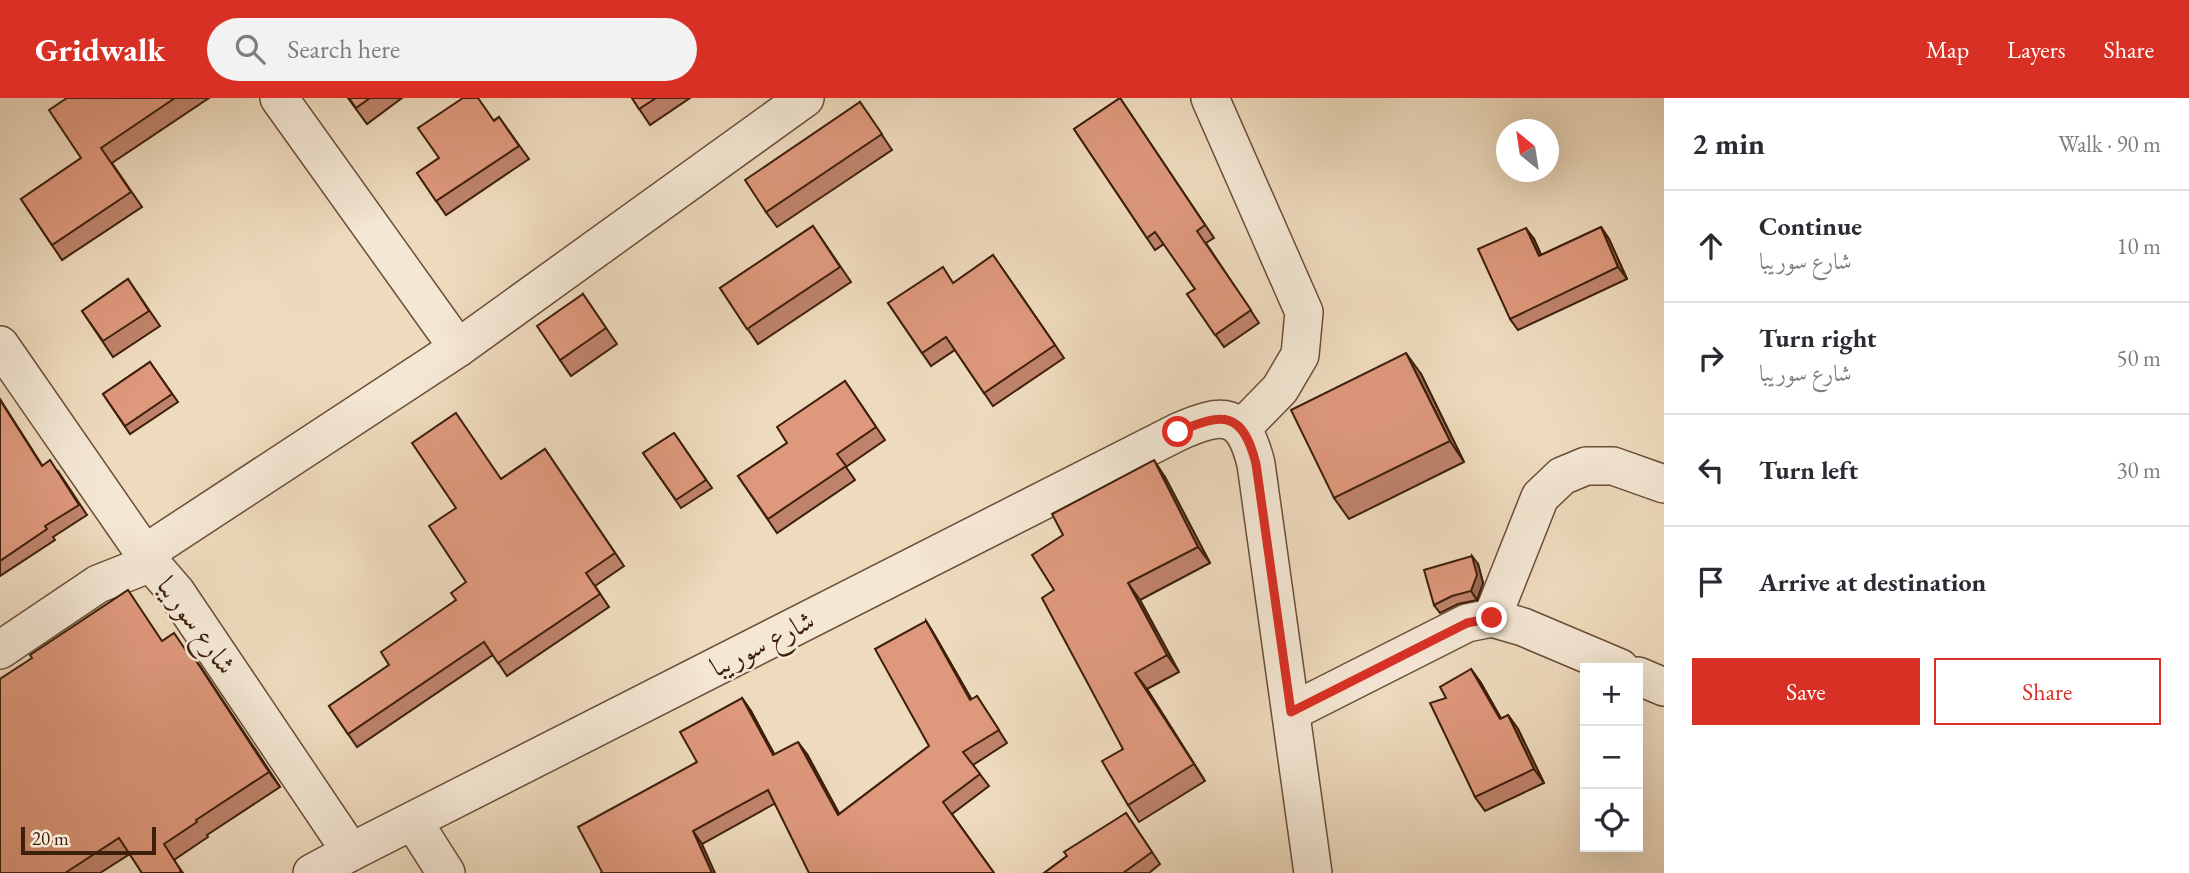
<!DOCTYPE html>
<meta charset="utf-8">
<style>
:root{--surface:#fff;--page:#f2f2f3;--text:#2b2b33;--muted:#7c7c81;--line:#e1e1e2;--accent:#d93025}
body{margin:0;font-family:"EB Garamond",Amiri,serif;background:var(--page);color:var(--text)}
.controls{position:absolute;right:21px;bottom:21px;display:grid;overflow:hidden;border-radius:0px;box-shadow:0 7px 28px #0002}
.controls button{width:63px;height:63px;display:grid;place-items:center;padding:0;border:0;border-bottom:2px solid var(--line);background:var(--surface);color:var(--text);font:35px sans-serif}
.compass{position:absolute;left:1496px;top:21px;width:63px;height:63px;border-radius:50%;background:var(--surface);box-shadow:0 7px 28px #0002;rotate:330deg}
.scale{position:absolute;left:21px;bottom:18px;width:135px;box-sizing:border-box;padding-left:7px;border:4px solid #3e1f0b;border-top:0;font-size:19px;line-height:24px;white-space:nowrap;color:#3e1f0b;-webkit-text-stroke:5px #f4e7d4;paint-order:stroke}
.stop{position:absolute;width:21px;height:21px;margin:-16px;border:5px solid #d93025;border-radius:50%;background:#fff}
.stop.end{background:#d93025;border-color:#fff;box-shadow:0 2px 7px #0008}
.list{margin:0;padding:0;list-style:none}
h2{display:flex;justify-content:space-between;align-items:center;height:91px;margin:0;padding:0 28px;font-size:30px}
h2 small{font-size:23px;font-weight:400;color:var(--muted)}
.list li{display:grid;grid-template-columns:46px 1fr auto;gap:21px;align-items:center;box-sizing:border-box;height:112px;padding:0 28px;border-top:2px solid var(--line)}
.list b{display:block;font-size:26px;white-space:nowrap}
.list p{margin:0;font-size:23px;white-space:nowrap;color:var(--muted)}
.list em{font-size:23px;font-style:normal;color:var(--muted)}
.actions{display:flex;gap:14px;padding:21px 28px}
.actions a{flex:1;padding:16px 0;border:2px solid var(--accent);border-radius:0px;text-align:center;font-size:24px;color:var(--accent)}
.actions .main{background:var(--accent);color:#fff}
.icon{flex:none;width:38px;height:38px;fill:none;stroke:currentColor;stroke-width:2;stroke-linecap:round;stroke-linejoin:round}
.map{position:relative;flex:none;width:1664px;height:775px;overflow:hidden}
header{display:flex;align-items:center;gap:42px;box-sizing:border-box;height:98px;padding:0 35px;background:var(--accent);color:#fff}
header strong{font-size:33px}
nav{display:flex;gap:38px;margin-inline-start:auto;font-size:24px}
.search{width:490px;height:63px;background:var(--page);display:flex;align-items:center;gap:18px;box-sizing:border-box;padding:0 24px;border-radius:38px;color:var(--muted);font-size:26px}
main{display:flex}
aside{flex:1;background:var(--surface)}
.map>svg:first-child{display:block}
.lines{fill:none;stroke-linecap:round;stroke-linejoin:round}
.minor-casing{stroke:#6a4e38;stroke-width:40}
.minor{stroke:#f4e7d4;stroke-width:37}
.wall{fill:#bf836b;stroke:#3e1f0b;stroke-width:2}
.shaded-wall{fill:#9b6a57;stroke:#3e1f0b;stroke-width:2}
.building{fill:#de987c;stroke:#3e1f0b;stroke-width:2}
.route{stroke:#d93025;stroke-width:9}
.labels{text-anchor:middle;stroke-width:5;stroke-linejoin:round;paint-order:stroke}
.street-label{font-size:28px;fill:#3e1f0b;stroke:#f4e7d4}
</style>
<header>
<strong>Gridwalk</strong>
<div class="search"><svg class="icon" aria-label="search" viewBox="0 0 24 24"><circle cx="10" cy="10" r="6"/><path d="M15 15l6 6"/></svg>Search here</div>
<nav><a>Map</a><a>Layers</a><a>Share</a></nav>
</header>
<main>
<div class="map">
<svg width="1664" height="775" viewBox="0 0 1664 775">
<rect width="100%" height="100%" fill="#eedabd"/>
<filter id="stains"><feTurbulence type="fractalNoise" baseFrequency=".00286" numOctaves="4"/><feColorMatrix values="0 0 0 0 .2 0 0 0 0 .09 0 0 0 0 .02 0 0 0 .5 -.17"/></filter>
<radialGradient id="worn" r=".72"><stop offset=".6" stop-color="#630" stop-opacity="0"/><stop offset="1" stop-color="#630" stop-opacity=".3"/></radialGradient>
<g class="lines">
<g class="minor-casing">
<g id="minor">
<polyline points="279,0 458,250"/>
<polyline points="1210,0 1304,214 1300,257 1280,291 1242,330"/>
<polyline points="0,247 151,465"/>
<polyline points="144,456 458,250 805,0"/>
<polyline points="1492,520 1540,399 1562,378 1586,368 1613,368 1664,386"/>
<path d="M0 552 98 486 151 465 176 494 351 754 1178 334C1223 314 1243 313 1256 366L1313 775"/>
<polyline points="1638,578 1664,589"/>
<polyline points="1291,614 1467,525 1492,520 1523,529 1620,570"/>
<polyline points="413,723 446,775"/>
<polyline points="312,775 351,754"/>
</g>
</g>
<use href="#minor" class="minor"/>
</g>
<g class="wall">
<polygon points="67,0 209,0 112,65 142,109 62,162 21,101 81,60"/>
<polygon points="348,0 402,0 367,26"/>
<polygon points="632,0 690,0 650,27"/>
<polygon points="1120,0 1214,140 1206,145 1259,225 1224,249 1187,196 1195,191 1164,146 1155,152 1074,31"/>
<polygon points="860,4 892,52 777,129 766,114"/>
<polygon points="499,19 529,61 446,117 417,75"/>
<polygon points="813,128 851,184 758,246 720,190"/>
<polygon points="1601,129 1609,141 1627,181 1518,232 1510,221 1534,141 1541,157"/>
<polygon points="993,157 1064,260 993,308 955,252 931,268 888,205 954,185"/>
<polygon points="128,181 160,228 113,259 82,213"/>
<polygon points="583,196 617,246 571,278 560,262"/>
<polygon points="150,264 178,304 130,336 103,296"/>
<polygon points="1421,276 1464,364 1349,421 1334,400"/>
<polygon points="845,283 885,342 846,369 855,382 777,435 738,378 787,345"/>
<polygon points="0,301 42,367 58,373 87,417 53,439 55,442 0,478"/>
<polygon points="674,335 712,390 681,410 643,355"/>
<polygon points="545,351 624,468 595,488 609,509 507,578 493,557 357,649 329,608 389,567 456,502 466,484 501,381"/>
<polygon points="1165,379 1210,465 1140,502 1179,574 1147,591 1205,683 1139,724 1128,707 1123,651 1054,492"/>
<polygon points="1478,466 1483,485 1477,502 1458,506 1440,515 1434,507"/>
<polygon points="926,523 934,536 972,602 977,598 1007,645 973,667 989,688 952,716 994,775 774,706 702,746 601,775 697,664 742,600 751,613 774,657 807,656 839,716 929,648"/>
<polygon points="163,543 187,554 200,568 280,689 207,737 208,739 174,762 183,775 142,775 130,756 100,775 0,775"/>
<polygon points="1471,571 1481,585 1501,621 1508,617 1518,631 1544,685 1485,713 1475,699 1446,600"/>
<polygon points="1126,715 1160,766 1149,775 1044,775"/>
</g>
<g class="shaded-wall">
<polygon points="1601,129 1609,141 1627,181 1618,169"/>
<polygon points="1526,130 1534,141 1547,170 1539,158"/>
<polygon points="1406,255 1421,276 1464,364 1450,343"/>
<polygon points="1154,362 1165,379 1210,465 1198,449"/>
<polygon points="1472,458 1478,466 1483,485 1477,502 1471,493"/>
<polygon points="1128,485 1140,502 1179,574 1167,557"/>
<polygon points="926,523 934,536 979,615 970,602"/>
<polygon points="189,552 200,568 280,689 269,674"/>
<polygon points="1471,571 1481,585 1510,636 1500,621"/>
<polygon points="1135,575 1147,591 1205,683 1194,666"/>
<polygon points="742,600 751,613 782,670 773,657"/>
<polygon points="1508,617 1518,631 1544,685 1534,671"/>
<polygon points="798,644 807,656 847,730 838,717"/>
<polygon points="693,733 702,746 715,775 712,775"/>
</g>
<g class="building">
<polygon points="67,0 175,0 101,50 131,94 52,147 21,101 81,60 49,12"/>
<polygon points="349,0 370,0 356,10"/>
<polygon points="463,0 478,0 494,23 499,19 519,48 436,103 417,75 439,60 418,30"/>
<polygon points="632,0 656,0 639,11"/>
<polygon points="1120,0 1205,127 1197,133 1251,212 1215,237 1187,196 1195,191 1155,134 1147,140 1074,31"/>
<polygon points="860,4 882,36 766,114 745,82"/>
<polygon points="813,128 840,169 747,231 720,190"/>
<polygon points="1601,129 1618,169 1510,221 1478,151 1526,130 1539,158"/>
<polygon points="993,157 1055,247 984,295 946,239 922,255 888,205 943,169 953,185"/>
<polygon points="128,181 149,213 103,243 82,213"/>
<polygon points="583,196 606,230 560,262 537,228"/>
<polygon points="1406,255 1450,343 1334,400 1291,312"/>
<polygon points="150,264 172,296 125,328 103,296"/>
<polygon points="845,283 876,329 837,356 846,368 768,421 738,378 787,345 777,329"/>
<polygon points="0,302 42,368 50,362 79,407 45,428 47,431 0,463"/>
<polygon points="456,315 501,381 545,351 615,455 586,475 600,496 498,565 484,544 348,636 329,608 389,567 381,554 456,502 451,495 466,484 429,428 456,410 412,345"/>
<polygon points="674,335 706,382 676,402 643,355"/>
<polygon points="1154,362 1198,449 1128,485 1167,557 1135,575 1194,666 1128,707 1102,663 1123,651 1042,500 1054,492 1032,457 1063,437 1052,416"/>
<polygon points="1472,458 1477,477 1471,493 1452,498 1434,507 1424,472"/>
<polygon points="128,492 162,543 174,535 187,554 189,552 269,674 196,722 197,724 164,746 181,773 179,775 142,775 119,740 65,775 0,775 0,581 32,560 30,557"/>
<polygon points="926,523 970,602 977,598 999,632 963,654 980,676 943,704 994,775 809,775 768,692 693,733 712,775 601,775 602,774 578,729 697,664 680,634 742,600 773,657 798,644 838,717 929,648 875,551"/>
<polygon points="1471,571 1500,621 1508,617 1534,671 1475,699 1430,605 1446,600 1440,589"/>
<polygon points="1126,715 1152,754 1123,775 1044,775 1067,758 1064,754"/>
</g>
<g class="lines">
<path class="route" d="M1178 334C1223 314 1243 313 1256 366L1291 614 1467 525 1492 520"/>
</g>
<g class="labels">
<g class="street-label">
<text transform="translate(197 527) rotate(54)" y="10">شارع سوريبا</text>
<text transform="translate(762 545) rotate(-27)" y="10">شارع سوريبا</text>
</g>
</g>
<rect width="100%" height="100%" filter="url(#stains)"/>
<rect width="100%" height="100%" fill="url(#worn)"/>
</svg>
<div class="controls">
<button>+</button>
<button>−</button>
<button><svg class="icon" aria-label="locate" viewBox="0 0 24 24"><circle cx="12" cy="12" r="6"/><path d="M12 2v4M12 18v4M2 12h4M18 12h4"/></svg></button>
</div>
<svg class="compass" viewBox="-18 -18 36 36"><path d="M0-13l5 13h-10z" fill="#e53935"/><path d="M0 13l5-13h-10z" fill="#7c7c81"/></svg>
<div class="scale">20 m</div>
<div class="stop" style="left:1178px;top:334px"></div>
<div class="stop end" style="left:1492px;top:520px"></div>
</div>
<aside>
<h2>2 min<small>Walk · 90 m</small></h2>
<ul class="list">
<li><svg class="icon" aria-label="ahead" viewBox="0 0 24 24"><path d="M12 20V5M6 11l6-6 6 6"/></svg><div><b>Continue</b><p>شارع سوريبا</p></div><em>10 m</em></li>
<li><svg class="icon" aria-label="right" viewBox="0 0 24 24"><path d="M7 20v-9h11M14 6l5 5-5 5"/></svg><div><b>Turn right</b><p>شارع سوريبا</p></div><em>50 m</em></li>
<li><svg class="icon" aria-label="left" viewBox="0 0 24 24"><path d="M17 20v-9H6M10 6l-5 5 5 5"/></svg><div><b>Turn left</b></div><em>30 m</em></li>
<li><svg class="icon" aria-label="arrive" viewBox="0 0 24 24"><path d="M6 21V4h12l-3 4 3 4H6"/></svg><div><b>Arrive at destination</b></div></li>
</ul>
<div class="actions"><a class="main">Save</a><a>Share</a></div>
</aside>
</main>
